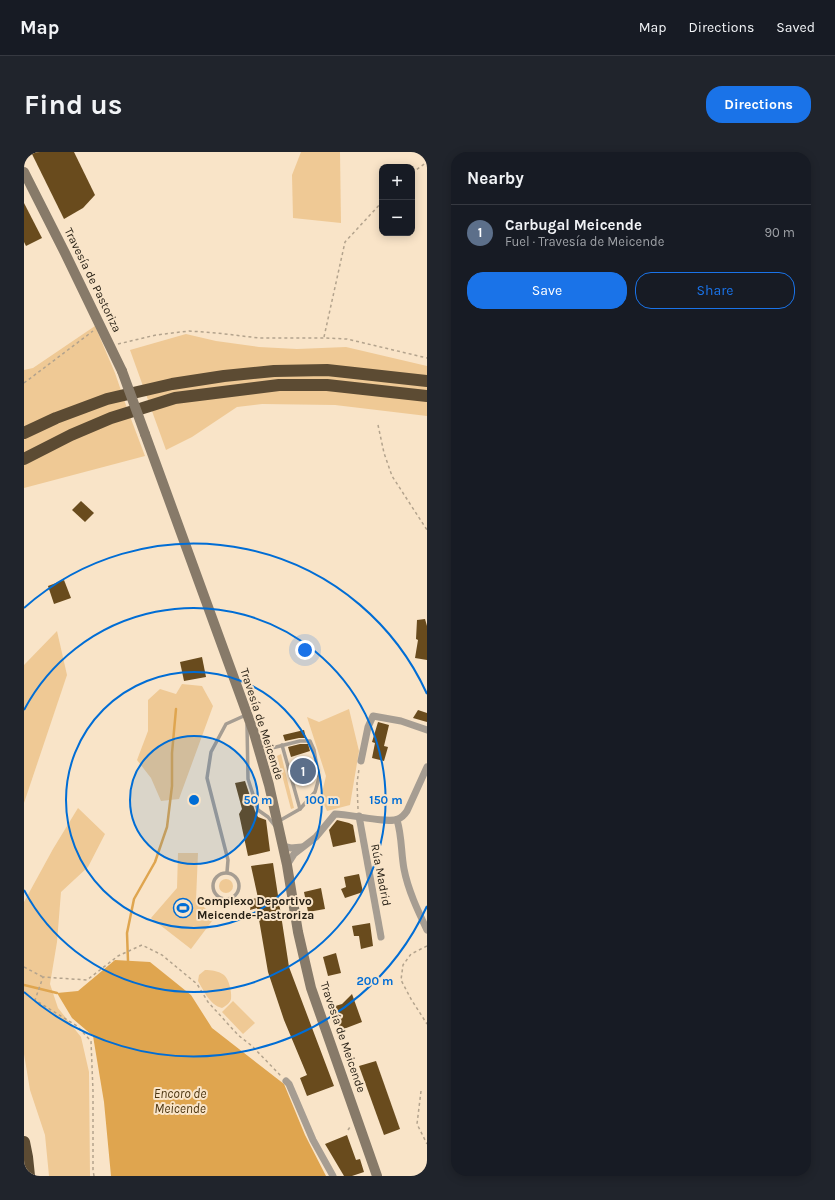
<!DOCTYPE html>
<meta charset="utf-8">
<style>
:root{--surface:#171b24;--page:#20242c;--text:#f1f3f6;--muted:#9ea1a6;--line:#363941;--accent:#1a73e8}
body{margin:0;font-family:Karla,sans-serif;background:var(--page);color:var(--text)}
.controls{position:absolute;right:12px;top:12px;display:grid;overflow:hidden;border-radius:8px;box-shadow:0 2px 10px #0003}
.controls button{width:36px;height:36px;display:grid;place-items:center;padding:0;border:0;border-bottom:1px solid var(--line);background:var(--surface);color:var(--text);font:20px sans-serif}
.you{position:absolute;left:281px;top:498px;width:14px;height:14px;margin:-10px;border:3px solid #fff;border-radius:50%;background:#1a73e8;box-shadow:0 0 0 6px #1a73e833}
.badge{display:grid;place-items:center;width:26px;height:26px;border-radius:50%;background:var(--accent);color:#fff;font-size:13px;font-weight:700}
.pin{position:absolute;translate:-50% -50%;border:2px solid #fff;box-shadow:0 1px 4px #0006}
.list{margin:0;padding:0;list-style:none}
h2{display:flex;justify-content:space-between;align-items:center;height:52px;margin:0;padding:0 16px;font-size:17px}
h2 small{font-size:13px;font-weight:400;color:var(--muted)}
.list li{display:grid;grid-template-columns:26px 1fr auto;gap:12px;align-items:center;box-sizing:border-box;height:56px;padding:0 16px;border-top:1px solid var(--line)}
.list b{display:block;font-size:15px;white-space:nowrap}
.list p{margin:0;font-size:13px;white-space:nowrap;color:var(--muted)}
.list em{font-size:13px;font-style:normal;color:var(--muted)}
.actions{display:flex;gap:8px;padding:12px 16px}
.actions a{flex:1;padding:9px 0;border:1px solid var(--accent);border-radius:16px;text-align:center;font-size:14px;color:var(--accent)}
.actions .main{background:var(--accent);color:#fff}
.map{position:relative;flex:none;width:403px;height:1024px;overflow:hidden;border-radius:16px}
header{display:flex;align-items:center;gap:24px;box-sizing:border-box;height:56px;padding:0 20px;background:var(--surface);border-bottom:1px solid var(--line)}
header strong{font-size:19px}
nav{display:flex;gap:22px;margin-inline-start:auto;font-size:14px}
.intro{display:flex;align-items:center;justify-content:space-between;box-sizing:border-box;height:96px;padding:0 24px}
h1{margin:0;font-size:28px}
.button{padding:10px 18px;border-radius:16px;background:var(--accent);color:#fff;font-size:14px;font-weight:700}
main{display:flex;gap:24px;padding:0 24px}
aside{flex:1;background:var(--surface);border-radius:16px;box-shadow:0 2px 10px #0003}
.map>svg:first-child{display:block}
.green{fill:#efc995}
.water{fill:#dfa54f}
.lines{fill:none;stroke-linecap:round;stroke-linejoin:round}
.stream{stroke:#dfa54f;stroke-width:2.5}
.building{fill:#694b1d}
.path{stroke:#b3a38d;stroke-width:1.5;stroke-dasharray:3 3;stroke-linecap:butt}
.service{stroke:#a69d92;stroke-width:3.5}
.minor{stroke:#a69d92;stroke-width:7}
.secondary{stroke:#877a69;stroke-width:10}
.motorway{stroke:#5c4b33;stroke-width:12}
.secondary-bridge{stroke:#877a69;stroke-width:10}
.ring{fill:none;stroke:#006dd5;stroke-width:2}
.labels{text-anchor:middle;stroke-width:4;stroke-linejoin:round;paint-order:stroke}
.street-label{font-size:12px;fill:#261f14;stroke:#f9e4c8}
.poi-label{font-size:12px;font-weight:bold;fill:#261f14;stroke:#f9e4c8;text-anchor:start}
.water-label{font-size:13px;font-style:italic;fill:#4c3510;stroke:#f9e4c8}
.centre{fill:#006dd5;stroke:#f9e4c8;stroke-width:2}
.ring-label{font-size:12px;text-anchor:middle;font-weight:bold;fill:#006dd5;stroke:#f9e4c8;stroke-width:4;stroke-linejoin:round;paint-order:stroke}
</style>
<header>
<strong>Map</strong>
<nav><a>Map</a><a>Directions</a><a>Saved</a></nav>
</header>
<div class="intro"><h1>Find us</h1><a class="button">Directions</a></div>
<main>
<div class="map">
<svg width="403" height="1024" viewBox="0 0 403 1024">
<rect width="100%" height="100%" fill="#f9e4c8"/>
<g class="green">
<polygon points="277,0 316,0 317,71 269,66 268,23"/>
<polygon points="71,174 91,221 104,259 121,304 0,336 0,218 9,216"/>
<polygon points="162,182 192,189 235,195 273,197 322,195 403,214 403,264 311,253 238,252 213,255 168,285 142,298 106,198"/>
<polygon points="33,479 43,523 0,651 0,513"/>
<polygon points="158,532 178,534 189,554 155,647 137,649 127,626 113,608 124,579 124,548 136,537 152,542"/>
<polygon points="325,557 335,599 326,653 303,659 297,645 302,624 283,565 295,570"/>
<polygon points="257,602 270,656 267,657 253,604"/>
<polygon points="54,656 81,682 64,715 37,740 33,790 26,832 34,856 57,885 65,920 66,1024 25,1024 21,983 6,938 0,902 0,750 29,697"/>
<polygon points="154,701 174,701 172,748 191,765 167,797 127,766 153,736"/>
<circle cx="202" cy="734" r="7"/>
<path d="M181 818C187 818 195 819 200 823 205 827 208 840 207 847 206 851 202 854 198 856 186 853 180 839 174 829L175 823Z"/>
<polygon points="209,849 231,871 219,882 198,860"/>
</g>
<polygon class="water" points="91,808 126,810 167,843 188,876 260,932 281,983 302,1024 87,1024 80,950 69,884 48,866 33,841 54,839"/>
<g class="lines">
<g class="stream">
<polyline points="104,809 103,781 110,747 131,710 143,675 148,634 148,601 152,557"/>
<polyline points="0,833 33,841"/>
</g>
</g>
<g class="building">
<polygon points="7,0 50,0 71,43 59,56 40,67"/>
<polygon points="0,51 18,86 2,94 0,90"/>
<polygon points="57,349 70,361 61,370 48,358"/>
<polygon points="40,428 47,446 30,452 24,434"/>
<polygon points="401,467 403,474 403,508 391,506 394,488 392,487 393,468"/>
<polygon points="178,505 182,525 160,529 156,510"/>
<polygon points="394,558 403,561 403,570 389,566"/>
<polygon points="354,570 365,573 360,594 364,595 360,609 348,606 351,591 348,590"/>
<polygon points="280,578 282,586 275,586 261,589 259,583"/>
<polygon points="276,592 284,592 286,599 267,605 264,595"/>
<polygon points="221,629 231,659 234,665 242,668 246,699 224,704 215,662 218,657 211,631"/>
<polygon points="313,668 325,671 329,673 332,690 309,695 305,678"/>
<polygon points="249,711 265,815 310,934 283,944 276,926 283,923 260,868 244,820 233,756 226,758 228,747 234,746 227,714"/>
<polygon points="335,722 339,740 321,746 317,737 322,735 320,725"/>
<polygon points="297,736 301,757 284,760 280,740"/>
<polygon points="346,771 349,794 337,797 335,784 330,784 328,774"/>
<polygon points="312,801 317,821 304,824 299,805"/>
<polygon points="328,842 338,870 317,878 308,855 318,852"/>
<polygon points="352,909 376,977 360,983 335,914"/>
<polygon points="323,983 332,1008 336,1007 340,1020 328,1024 320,1024 301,992"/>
</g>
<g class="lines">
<g class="path">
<polyline points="388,21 403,10"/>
<polyline points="300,185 321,90 358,50"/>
<polyline points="94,192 132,183 165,179 193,181 235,186 300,186 323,187 403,206"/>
<polyline points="0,231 69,179"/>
<polyline points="354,273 360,301 368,324 403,378"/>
<polyline points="334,657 333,631 335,617"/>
<polyline points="403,794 387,802 379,813 377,828 387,847 403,872"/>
<polyline points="0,815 19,825"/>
<polyline points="397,939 393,972 403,992"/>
<polyline points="324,978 326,975"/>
<polyline points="70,1024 69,1018 69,939 67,889 53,874 11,848 19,825 63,828 94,804 118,793 138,803 173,832 184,850 214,883 228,894 257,924"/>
</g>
<g class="service">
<polyline points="223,573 224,627 234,658 244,665 251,674"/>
<polyline points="235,593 248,596 276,589 286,589 290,598 295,626 291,640 276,657 255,669"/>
<polyline points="258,593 276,657"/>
<polyline points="203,720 204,708 183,626 187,600 202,572 222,563"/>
<circle cx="202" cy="734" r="13"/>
</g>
<g class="minor">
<polyline points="337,609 344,575 349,564 377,569 403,578"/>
<polyline points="335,664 357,785"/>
<path d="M373 668C378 684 377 701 380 717 384 738 394 759 403 778"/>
<polyline points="258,694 267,696 278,695"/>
<path d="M263 713 270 702 292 685 311 662C326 662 364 672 374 667 379 665 381 662 383 659L403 615"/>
<polyline points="262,929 265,932 289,988 309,1024"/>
</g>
<g class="secondary">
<polyline points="0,20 41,101 98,219"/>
<polyline points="121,282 230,581 245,633 263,713 274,780 287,836 353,1024"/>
</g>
<g class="motorway">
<polyline points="0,281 32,266 83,247 148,232 200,224 250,219 303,218 403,229"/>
<polyline points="0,307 47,283 87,266 151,246 255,233 303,233 403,244"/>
<polyline points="0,990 3,1005 5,1024"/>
</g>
<polyline class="secondary-bridge" points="98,219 121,282"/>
</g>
<circle cx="170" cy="648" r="64" fill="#006dd5" fill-opacity=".12"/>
<g class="ring">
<circle cx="170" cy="648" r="64"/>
<circle cx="170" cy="648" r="128"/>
<path d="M0 558A192 192 0 1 1 0 738"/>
<path d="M403 754A256 256 0 0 1 0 840M0 456A256 256 0 0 1 403 542"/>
</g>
<defs>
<g id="stadium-ring" transform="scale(1)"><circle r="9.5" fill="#f9e4c8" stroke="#006dd5" stroke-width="1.5"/><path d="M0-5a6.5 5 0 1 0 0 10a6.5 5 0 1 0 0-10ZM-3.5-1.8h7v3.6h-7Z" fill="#006dd5"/></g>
</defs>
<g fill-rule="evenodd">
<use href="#stadium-ring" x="159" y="756"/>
</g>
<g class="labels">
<g class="street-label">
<text transform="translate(69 128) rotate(64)" y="4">Travesía de Pastoriza</text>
<text transform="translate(238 572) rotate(72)" y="4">Travesía de Meicende</text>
<text transform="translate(357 723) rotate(79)" y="4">Rúa Madrid</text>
<text transform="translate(319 885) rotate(71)" y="4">Travesía de Meicende</text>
</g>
<g class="poi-label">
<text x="173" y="753">Complexo Deportivo<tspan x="173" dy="14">Meicende-Pastroriza</tspan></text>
</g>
<g class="water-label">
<text x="156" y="946">Encoro de<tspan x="156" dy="15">Meicende</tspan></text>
</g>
</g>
<circle cx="170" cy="648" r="6" class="centre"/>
<g class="ring-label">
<text x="234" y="652">50 m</text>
<text x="298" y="652">100 m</text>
<text x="362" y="652">150 m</text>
<text x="351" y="833">200 m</text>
</g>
</svg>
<div class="controls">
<button>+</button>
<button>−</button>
</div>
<div class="you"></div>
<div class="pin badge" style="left:279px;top:619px;background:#5c6f8a">1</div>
</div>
<aside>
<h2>Nearby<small></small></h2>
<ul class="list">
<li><span class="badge" style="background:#5c6f8a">1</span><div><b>Carbugal Meicende</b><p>Fuel · Travesía de Meicende</p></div><em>90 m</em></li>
</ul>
<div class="actions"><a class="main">Save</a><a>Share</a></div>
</aside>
</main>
